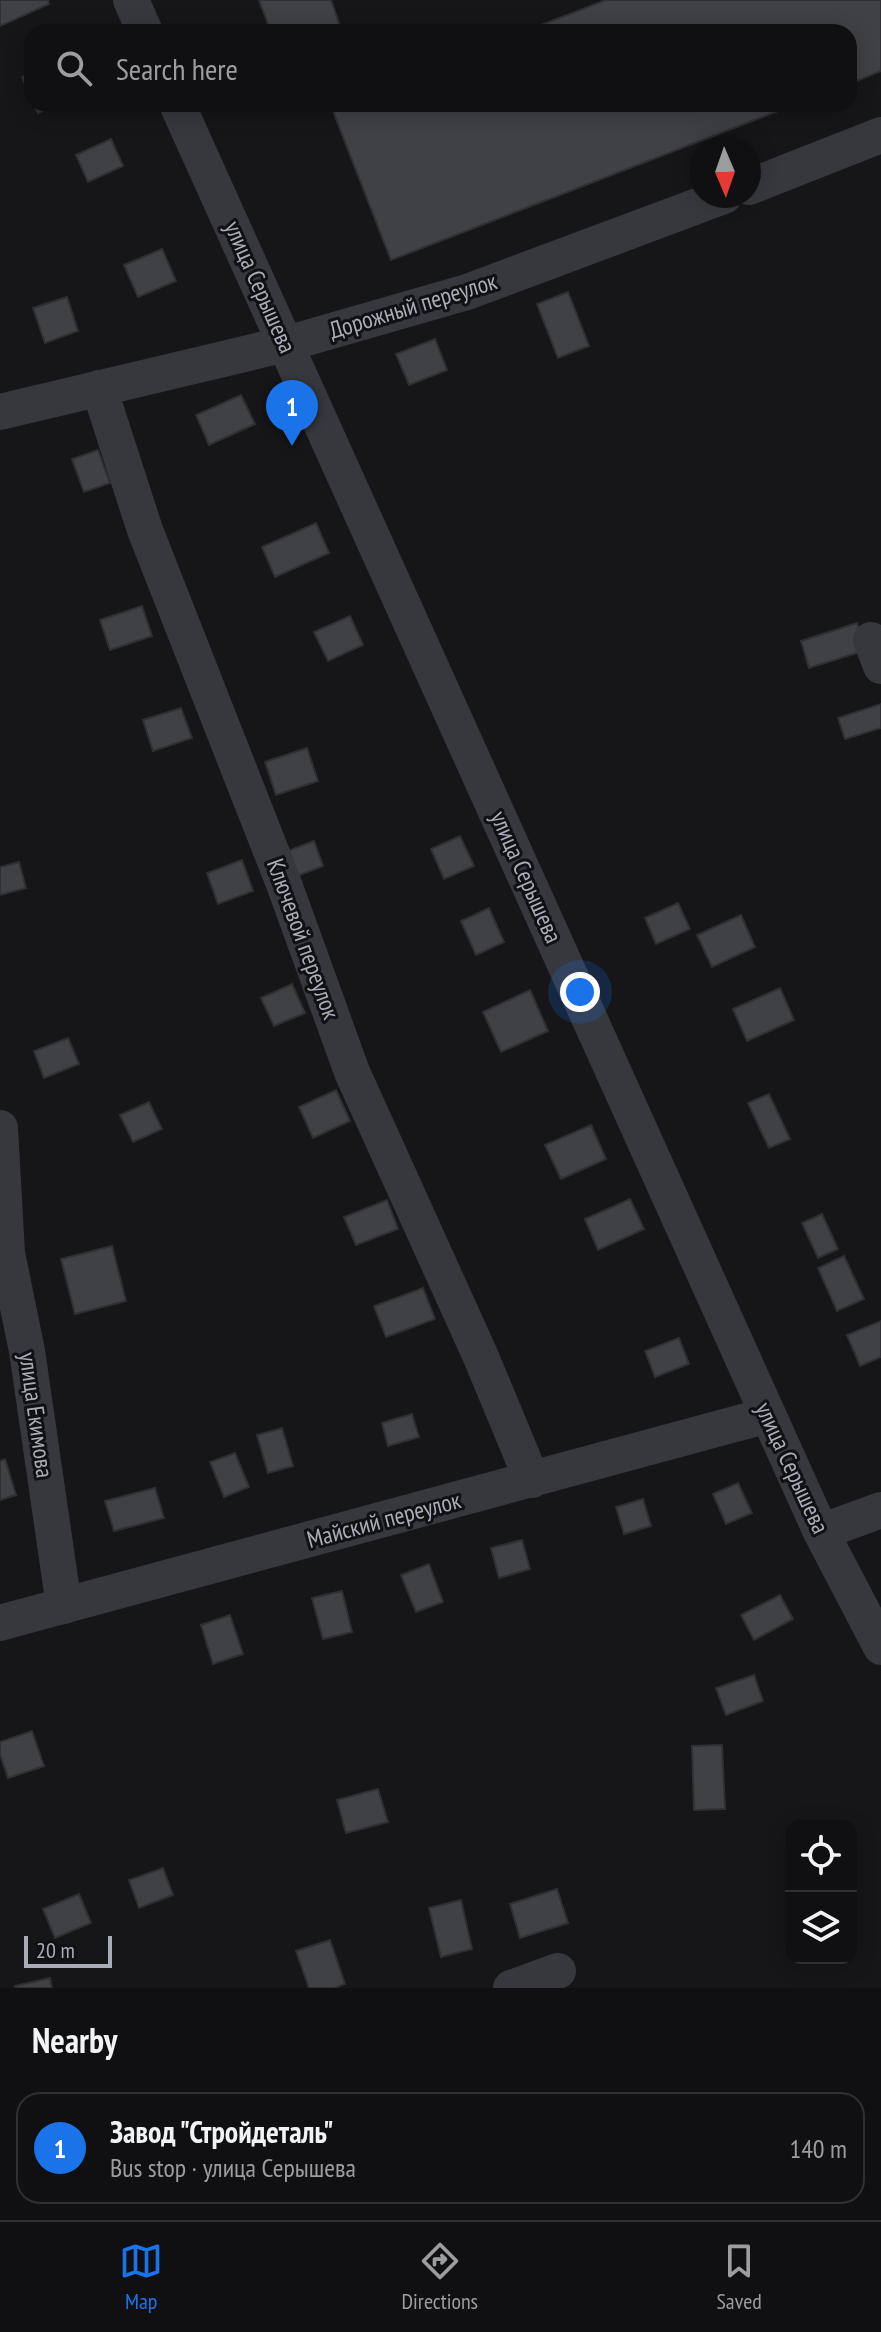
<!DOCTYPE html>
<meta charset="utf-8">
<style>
:root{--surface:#101012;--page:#1e1e20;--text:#f1f3f6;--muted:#9c9d9f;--line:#303032;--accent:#1a73e8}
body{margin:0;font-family:"PT Sans Narrow",sans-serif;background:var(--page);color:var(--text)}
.controls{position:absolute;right:24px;bottom:24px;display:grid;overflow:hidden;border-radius:16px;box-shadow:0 4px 20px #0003}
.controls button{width:72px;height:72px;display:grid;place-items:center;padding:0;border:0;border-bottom:2px solid var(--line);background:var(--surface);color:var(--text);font:40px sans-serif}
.compass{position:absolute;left:689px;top:136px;width:72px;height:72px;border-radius:50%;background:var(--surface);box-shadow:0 4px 20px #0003;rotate:178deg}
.scale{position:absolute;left:24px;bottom:20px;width:88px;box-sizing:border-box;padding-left:8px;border:4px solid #a8adb8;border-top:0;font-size:22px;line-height:28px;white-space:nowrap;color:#a8adb8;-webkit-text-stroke:6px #111113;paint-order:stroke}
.you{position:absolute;left:580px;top:992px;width:28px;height:28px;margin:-20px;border:6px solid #fff;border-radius:50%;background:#1a73e8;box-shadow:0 0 0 12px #1a73e833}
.badge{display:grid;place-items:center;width:52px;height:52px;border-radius:50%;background:var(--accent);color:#fff;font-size:26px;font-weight:700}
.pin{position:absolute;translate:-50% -66px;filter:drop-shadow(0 2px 4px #0008)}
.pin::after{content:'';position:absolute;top:42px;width:28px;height:24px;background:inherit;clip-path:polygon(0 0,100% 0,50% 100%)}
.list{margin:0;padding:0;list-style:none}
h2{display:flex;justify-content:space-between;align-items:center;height:104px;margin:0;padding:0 32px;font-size:34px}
h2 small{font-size:26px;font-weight:400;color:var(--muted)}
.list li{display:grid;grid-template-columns:52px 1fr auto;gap:24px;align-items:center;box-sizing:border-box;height:112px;margin:0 16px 16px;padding:0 16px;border:2px solid var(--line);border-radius:24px}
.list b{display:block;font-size:30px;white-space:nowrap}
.list p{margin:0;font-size:26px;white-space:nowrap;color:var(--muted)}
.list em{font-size:26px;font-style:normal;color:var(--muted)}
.icon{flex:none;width:44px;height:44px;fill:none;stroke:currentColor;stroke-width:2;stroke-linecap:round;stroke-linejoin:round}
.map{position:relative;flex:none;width:881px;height:1988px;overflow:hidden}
.search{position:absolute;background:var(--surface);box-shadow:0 4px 20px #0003;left:24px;right:24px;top:24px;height:88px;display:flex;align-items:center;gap:20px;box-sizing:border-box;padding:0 28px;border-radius:24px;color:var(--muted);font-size:30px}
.sheet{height:232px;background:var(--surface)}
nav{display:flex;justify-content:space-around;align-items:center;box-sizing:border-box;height:112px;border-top:2px solid var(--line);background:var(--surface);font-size:22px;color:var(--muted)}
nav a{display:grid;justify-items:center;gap:4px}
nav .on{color:var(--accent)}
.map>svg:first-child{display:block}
.building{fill:#404145;stroke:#303034;stroke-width:2}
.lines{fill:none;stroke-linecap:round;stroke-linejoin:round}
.street{stroke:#37383d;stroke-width:36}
.labels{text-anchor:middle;stroke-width:6;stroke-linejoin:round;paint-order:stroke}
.street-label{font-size:24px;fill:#a8adb8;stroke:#111113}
</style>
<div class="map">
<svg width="881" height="1988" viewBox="0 0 881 1988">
<rect width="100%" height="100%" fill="#161618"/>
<g class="building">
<polygon points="0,0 48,0 49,4 0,26"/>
<polygon points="259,0 331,0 342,32 271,32"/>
<polygon points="606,0 881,0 881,71 849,84 849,32 523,32"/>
<polygon points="32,72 32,99 22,77"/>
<polygon points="34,104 58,104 38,113"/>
<polygon points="337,104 796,104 391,260 331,106"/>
<polygon points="111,139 123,166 88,182 76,155"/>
<polygon points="162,249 176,281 138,297 124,265"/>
<polygon points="568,292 589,346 558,358 537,304"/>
<polygon points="67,297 78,331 45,343 33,308"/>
<polygon points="435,339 447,370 409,385 396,354"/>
<polygon points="241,395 255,424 209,445 196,415"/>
<polygon points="98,450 110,483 84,492 72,459"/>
<polygon points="316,523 329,553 275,577 262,547"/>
<polygon points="142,606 152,636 110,650 100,620"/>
<polygon points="350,616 363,645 328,661 314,632"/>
<polygon points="857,623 866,650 809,668 801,641"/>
<polygon points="881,704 881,728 845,739 838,718"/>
<polygon points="181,708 192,738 153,751 143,720"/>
<polygon points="307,748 318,781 276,795 265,762"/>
<polygon points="460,836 474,866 444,879 431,849"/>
<polygon points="314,841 323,866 295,877 285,852"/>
<polygon points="242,860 253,891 218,904 207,873"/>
<polygon points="19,862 26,888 0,895 0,867"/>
<polygon points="678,903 690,929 656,944 645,918"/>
<polygon points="489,908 504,942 476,955 461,921"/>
<polygon points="741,915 755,947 712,967 697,935"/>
<polygon points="292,984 305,1013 274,1026 261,998"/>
<polygon points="780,988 794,1020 747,1041 733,1009"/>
<polygon points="530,990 548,1031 501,1052 483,1012"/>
<polygon points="68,1038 79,1064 44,1078 34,1051"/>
<polygon points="336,1090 350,1121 313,1138 299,1107"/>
<polygon points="769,1094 790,1139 769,1148 748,1103"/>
<polygon points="149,1102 162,1129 133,1142 120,1115"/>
<polygon points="591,1125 606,1159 561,1179 545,1145"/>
<polygon points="630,1199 644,1229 598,1250 585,1219"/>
<polygon points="387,1200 398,1229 356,1245 344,1217"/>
<polygon points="822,1214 838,1249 818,1258 802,1223"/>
<polygon points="112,1246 126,1301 75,1314 61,1259"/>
<polygon points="844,1256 864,1299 837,1311 818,1268"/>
<polygon points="423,1288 435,1319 386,1337 374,1306"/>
<polygon points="881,1321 881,1357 860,1366 847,1335"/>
<polygon points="679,1338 689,1364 655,1377 645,1351"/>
<polygon points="412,1414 419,1437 388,1446 382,1423"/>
<polygon points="282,1428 293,1466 268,1473 257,1435"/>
<polygon points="235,1453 249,1487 224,1497 210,1462"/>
<polygon points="5,1459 16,1495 0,1500 0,1461"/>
<polygon points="738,1483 752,1513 726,1524 713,1494"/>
<polygon points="155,1488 164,1518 114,1531 105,1501"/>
<polygon points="643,1499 651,1526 624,1534 616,1507"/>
<polygon points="522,1540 530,1569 499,1578 491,1548"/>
<polygon points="429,1564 443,1602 416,1612 401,1575"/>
<polygon points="342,1591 352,1632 323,1639 312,1598"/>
<polygon points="780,1595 793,1619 754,1640 741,1615"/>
<polygon points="230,1615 243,1654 213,1664 201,1625"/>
<polygon points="754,1675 763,1701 726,1715 716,1688"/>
<polygon points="32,1731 44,1766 8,1778 0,1754 0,1742"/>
<polygon points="722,1745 725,1809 694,1810 692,1746"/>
<polygon points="378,1789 388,1822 346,1833 337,1800"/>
<polygon points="163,1868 173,1895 139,1908 129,1880"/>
<polygon points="557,1889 568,1923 520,1938 510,1904"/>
<polygon points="79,1894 91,1923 55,1938 43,1909"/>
<polygon points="461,1900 472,1949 441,1957 429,1908"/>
<polygon points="330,1940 345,1984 334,1988 309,1988 296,1951"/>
<polygon points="50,1978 52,1988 16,1988 15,1986"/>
</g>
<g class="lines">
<g class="street">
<polyline points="131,0 145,32"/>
<polyline points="177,104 821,1532 881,1647"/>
<polyline points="749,187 881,135"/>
<polyline points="99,388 145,530 284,884 352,1072 481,1357 532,1480"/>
<polyline points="0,412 286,344 467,292 724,196"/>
<polyline points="871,640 881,666"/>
<polyline points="0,1128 7,1253 27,1351 64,1606"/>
<polyline points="821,1532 881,1510"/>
<polyline points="0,1623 768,1415"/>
<polyline points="511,1988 558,1971"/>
</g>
</g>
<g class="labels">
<g class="street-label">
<text transform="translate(260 287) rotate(66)" y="8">улица Серышева</text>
<text transform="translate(413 306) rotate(-17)" y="8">Дорожный переулок</text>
<text transform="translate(526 877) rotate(66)" y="8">улица Серышева</text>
<text transform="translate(303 939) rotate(70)" y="8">Ключевой переулок</text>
<text transform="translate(36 1415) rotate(82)" y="8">улица Екимова</text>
<text transform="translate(792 1468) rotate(65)" y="8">улица Серышева</text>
<text transform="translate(384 1520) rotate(-15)" y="8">Майский переулок</text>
</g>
</g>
</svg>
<div class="controls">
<button><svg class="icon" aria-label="locate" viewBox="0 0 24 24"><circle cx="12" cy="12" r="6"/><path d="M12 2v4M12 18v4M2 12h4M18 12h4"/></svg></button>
<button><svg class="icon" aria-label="layers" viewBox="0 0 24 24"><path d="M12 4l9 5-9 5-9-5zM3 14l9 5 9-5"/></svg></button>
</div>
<svg class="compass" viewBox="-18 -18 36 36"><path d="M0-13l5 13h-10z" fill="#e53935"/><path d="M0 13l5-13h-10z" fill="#9c9d9f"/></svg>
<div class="scale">20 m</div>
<div class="you"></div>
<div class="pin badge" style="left:292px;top:446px">1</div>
<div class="search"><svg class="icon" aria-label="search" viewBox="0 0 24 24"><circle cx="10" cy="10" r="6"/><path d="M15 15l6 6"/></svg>Search here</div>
</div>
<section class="sheet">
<h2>Nearby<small></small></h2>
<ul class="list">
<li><span class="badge">1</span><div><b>Завод &quot;Стройдеталь&quot;</b><p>Bus stop · улица Серышева</p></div><em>140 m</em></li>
</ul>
</section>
<nav>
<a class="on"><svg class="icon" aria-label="map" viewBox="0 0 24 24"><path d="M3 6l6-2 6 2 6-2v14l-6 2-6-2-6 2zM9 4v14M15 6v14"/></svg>Map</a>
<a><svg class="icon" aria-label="directions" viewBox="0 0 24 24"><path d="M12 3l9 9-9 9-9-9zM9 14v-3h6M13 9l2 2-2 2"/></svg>Directions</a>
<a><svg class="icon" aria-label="saved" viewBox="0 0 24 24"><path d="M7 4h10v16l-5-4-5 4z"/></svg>Saved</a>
</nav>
